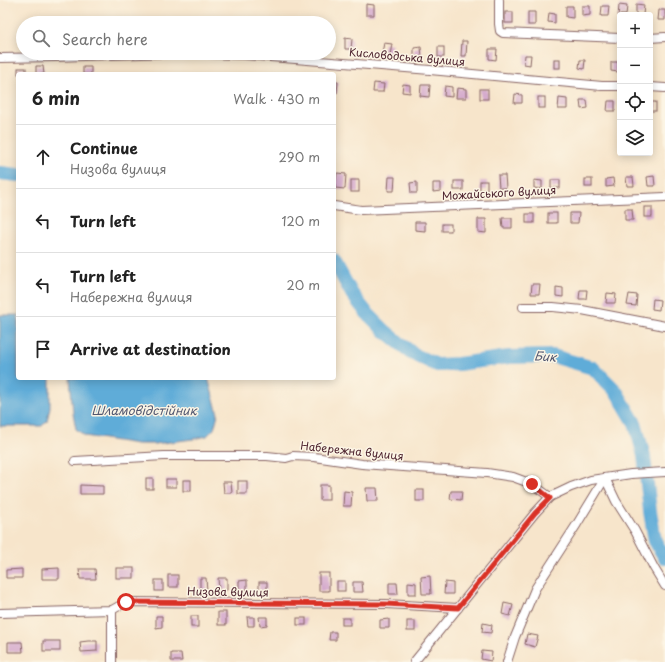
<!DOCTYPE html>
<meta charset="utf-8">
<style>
:root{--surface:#fff;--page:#f6f6f6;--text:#222;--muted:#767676;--line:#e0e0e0}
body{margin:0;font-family:"Playpen Sans",sans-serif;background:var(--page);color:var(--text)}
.controls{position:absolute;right:12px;top:12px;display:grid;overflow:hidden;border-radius:4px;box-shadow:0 2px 10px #0003}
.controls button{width:36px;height:36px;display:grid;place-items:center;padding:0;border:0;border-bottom:1px solid var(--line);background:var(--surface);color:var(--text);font:20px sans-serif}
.stop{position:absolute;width:12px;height:12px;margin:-9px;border:3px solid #d93025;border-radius:50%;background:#fff}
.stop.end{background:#d93025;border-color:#fff;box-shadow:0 1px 4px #0008}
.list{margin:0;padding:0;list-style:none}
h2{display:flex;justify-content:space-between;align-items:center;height:52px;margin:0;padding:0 16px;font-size:17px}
h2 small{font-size:13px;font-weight:400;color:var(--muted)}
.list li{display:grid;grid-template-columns:26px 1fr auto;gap:12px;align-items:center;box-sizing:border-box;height:64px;padding:0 16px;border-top:1px solid var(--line)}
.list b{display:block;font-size:15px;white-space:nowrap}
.list p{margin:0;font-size:13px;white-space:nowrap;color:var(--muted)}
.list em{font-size:13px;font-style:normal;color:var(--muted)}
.icon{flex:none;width:22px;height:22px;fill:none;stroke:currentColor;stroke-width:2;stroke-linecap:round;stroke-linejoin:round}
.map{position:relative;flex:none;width:665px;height:662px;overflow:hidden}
.search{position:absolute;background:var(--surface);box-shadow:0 2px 10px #0003;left:16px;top:16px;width:320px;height:44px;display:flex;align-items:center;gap:10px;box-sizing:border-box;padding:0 14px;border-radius:22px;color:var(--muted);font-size:15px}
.panel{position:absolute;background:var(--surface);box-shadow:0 2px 10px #0003;left:16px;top:72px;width:320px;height:308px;border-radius:4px}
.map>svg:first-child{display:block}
.water{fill:#5eacd8;stroke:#546682}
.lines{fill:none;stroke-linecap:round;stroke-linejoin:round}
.river{stroke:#5eacd8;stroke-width:14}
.building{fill:#d5abcd}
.street-casing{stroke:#876463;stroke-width:10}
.street{stroke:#fff;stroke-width:8}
.route{stroke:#d93025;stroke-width:5}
.labels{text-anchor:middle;stroke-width:3;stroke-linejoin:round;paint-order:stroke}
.street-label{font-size:11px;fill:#4a1f2b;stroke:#fcf5e5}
.water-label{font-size:12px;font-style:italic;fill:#525770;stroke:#fcf5e5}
</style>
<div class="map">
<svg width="665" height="662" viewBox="0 0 665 662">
<rect width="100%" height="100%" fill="#fcf5e5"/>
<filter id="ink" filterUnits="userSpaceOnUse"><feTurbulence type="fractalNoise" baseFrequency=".025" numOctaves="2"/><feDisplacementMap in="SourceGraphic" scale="8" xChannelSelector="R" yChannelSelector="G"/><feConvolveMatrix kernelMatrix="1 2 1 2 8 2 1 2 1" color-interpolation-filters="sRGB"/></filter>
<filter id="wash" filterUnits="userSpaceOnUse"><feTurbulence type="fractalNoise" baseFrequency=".012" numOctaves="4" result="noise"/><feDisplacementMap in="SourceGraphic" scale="16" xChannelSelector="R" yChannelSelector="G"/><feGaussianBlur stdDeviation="0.9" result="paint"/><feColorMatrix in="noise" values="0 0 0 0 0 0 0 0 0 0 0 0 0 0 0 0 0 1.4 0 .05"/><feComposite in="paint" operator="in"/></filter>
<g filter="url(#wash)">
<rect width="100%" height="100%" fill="#f7e5cb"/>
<g class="water">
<polygon points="0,315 18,315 18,378 50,378 50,407 47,421 42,426 0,426"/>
<polygon points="70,378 208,378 218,414 214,429 207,436 193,439 154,444 137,444 85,436 76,429 73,413"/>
</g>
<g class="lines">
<g class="river">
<polyline points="0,173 18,175"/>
<polyline points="334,261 352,294 366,312 385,331 413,354 437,365 458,364 509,357 553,356 593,368 616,391 635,423 644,456 650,511 655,541 665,558"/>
</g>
</g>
<g id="blocks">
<g class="building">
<polygon points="366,4 374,5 374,15 366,15"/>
<polygon points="636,4 644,5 643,15 636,15"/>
<polygon points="619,5 627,6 626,15 620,15 620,17 618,17"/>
<polygon points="566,6 573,6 573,18 566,17"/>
<polygon points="582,6 590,6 590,15 582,16"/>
<polygon points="602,6 609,6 608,16 601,16"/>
<polygon points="659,10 665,10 665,20 658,20"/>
<rect x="505" y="12" width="8" height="11"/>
<rect x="528" y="12" width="7" height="13"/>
<polygon points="549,13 555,14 555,23 548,22"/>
<polygon points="345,38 352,39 351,49 345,49"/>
<polygon points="462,41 467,41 466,56 461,56"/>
<polygon points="384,43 392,44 390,55 382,53"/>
<polygon points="421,47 422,57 414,57 414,48"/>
<rect x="438" y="47" width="6" height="10"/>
<polygon points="489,49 497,49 496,60 489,59"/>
<polygon points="525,55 531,55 530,65 524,64"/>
<rect x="554" y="59" width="6" height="9"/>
<polygon points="580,60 585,60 584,69 579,68"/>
<polygon points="611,62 618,62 618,72 611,71"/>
<polygon points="36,66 43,66 44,74 36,74"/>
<rect x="83" y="67" width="8" height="7"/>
<rect x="18" y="68" width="8" height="6"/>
<polygon points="334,82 338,82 337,93 334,93"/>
<polygon points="374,83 384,84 383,92 373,92"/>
<polygon points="403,84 410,85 410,93 402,92"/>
<polygon points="421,85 430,85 429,97 420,96"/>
<polygon points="445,86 452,87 452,97 444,96"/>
<polygon points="457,88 466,89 466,98 456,98"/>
<rect x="480" y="89" width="8" height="10"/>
<polygon points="515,94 522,95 522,103 514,103"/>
<rect x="538" y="97" width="7" height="11"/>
<polygon points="559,98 567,99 567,109 558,109"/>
<polygon points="580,100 587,100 588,108 581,109"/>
<polygon points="608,101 615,101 615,111 607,111"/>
<rect x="650" y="102" width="6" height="9"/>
<polygon points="337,173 346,174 345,189 335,188"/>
<polygon points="498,175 505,175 506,188 499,188"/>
<polygon points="654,176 655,186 648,186 647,177"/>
<polygon points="389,177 395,177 394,191 388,191"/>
<polygon points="626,177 633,177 634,186 627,186"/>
<polygon points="613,178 614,186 606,187 606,179"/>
<rect x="585" y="179" width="7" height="8"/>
<rect x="351" y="180" width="8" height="12"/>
<polygon points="534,180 542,181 542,189 534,188"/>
<rect x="551" y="180" width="9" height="8"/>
<rect x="454" y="181" width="9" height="9"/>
<rect x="480" y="181" width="7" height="9"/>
<polygon points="417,182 417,193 411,193 410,183"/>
<polygon points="433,183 441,183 441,191 433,192"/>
<rect x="644" y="207" width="8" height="10"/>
<polygon points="625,209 632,209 633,220 625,220"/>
<rect x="548" y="213" width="9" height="10"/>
<polygon points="570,213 579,213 578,223 570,223"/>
<rect x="526" y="214" width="8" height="9"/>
<polygon points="502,218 512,218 512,228 503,228"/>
<polygon points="478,219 486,219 486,233 478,232"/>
<polygon points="415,222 425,222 425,231 415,230"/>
<rect x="442" y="224" width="9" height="7"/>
<polygon points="532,284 540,284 539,294 531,294"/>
<polygon points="556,287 563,288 563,297 556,296"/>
<polygon points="580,290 587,290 586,299 579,299"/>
<polygon points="607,293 616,294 615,303 606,303"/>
<polygon points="629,294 637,295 636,306 627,305"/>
<polygon points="653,299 660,300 659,310 652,309"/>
<rect x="146" y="478" width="7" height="11"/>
<rect x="166" y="479" width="10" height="8"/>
<rect x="183" y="480" width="8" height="11"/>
<rect x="238" y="481" width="9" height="13"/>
<polygon points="223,482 231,482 232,493 224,493"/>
<polygon points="80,485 103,486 103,494 80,494"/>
<rect x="320" y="485" width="9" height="15"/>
<polygon points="366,488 377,488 378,501 367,501"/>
<rect x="416" y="490" width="8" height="11"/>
<polygon points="344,491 352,492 351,506 343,506"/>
<polygon points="451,491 462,491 461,500 450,499"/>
<polygon points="59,568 59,579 42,579 42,569"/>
<rect x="116" y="568" width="18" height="10"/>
<polygon points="22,569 22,578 6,578 6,570"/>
<polygon points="79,569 95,569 96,579 80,579"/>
<rect x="319" y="573" width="10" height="18"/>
<rect x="168" y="575" width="10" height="12"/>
<polygon points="430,576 431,594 422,594 421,577"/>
<polygon points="200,578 206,578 207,591 200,591"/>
<polygon points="218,578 227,578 227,590 219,591"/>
<rect x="155" y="580" width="8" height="11"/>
<polygon points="247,580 247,590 239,590 239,581"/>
<rect x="337" y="581" width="8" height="10"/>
<rect x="259" y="582" width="8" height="8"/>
<polygon points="353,582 362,582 363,592 353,592"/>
<polygon points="408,582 416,583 416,594 408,594"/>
<polygon points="445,582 453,583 453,594 444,594"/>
<polygon points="389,583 397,583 398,594 389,594"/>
<polygon points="504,603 513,605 510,616 502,614"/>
<rect x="218" y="612" width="8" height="13"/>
<polygon points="156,616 162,616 162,627 156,628"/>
<rect x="191" y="616" width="7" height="11"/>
<polygon points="247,617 254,617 254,626 248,626"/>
<polygon points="259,617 267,617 267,625 260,626"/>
<rect x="297" y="618" width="9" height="7"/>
<rect x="342" y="618" width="8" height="7"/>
<polygon points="389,619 389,628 380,628 380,620"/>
<rect x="407" y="621" width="8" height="10"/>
<polygon points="483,623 492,625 491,633 482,632"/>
<polygon points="330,632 336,632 336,640 329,640"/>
<polygon points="527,634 538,636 535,647 525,644"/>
<rect x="43" y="641" width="17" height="10"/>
<polygon points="88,641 97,641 97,651 81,652 80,642"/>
<polygon points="8,642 22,642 23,652 8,652"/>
<polygon points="482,651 492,652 491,661 481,659"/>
<polygon points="171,653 181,653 182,661 171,661"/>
</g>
</g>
</g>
<g filter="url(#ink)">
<use href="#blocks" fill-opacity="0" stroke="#876463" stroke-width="1"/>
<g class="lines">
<g class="street-casing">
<g id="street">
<polyline points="499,0 499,24 500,31 503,33 620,38"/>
<polyline points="650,38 665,37"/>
<polyline points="0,58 55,57 170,53 245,55 430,70 602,86 620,86"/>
<polyline points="650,87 665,88"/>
<polyline points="334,206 361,210 665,197"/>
<polyline points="523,307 553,307 582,310 665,326"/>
<polyline points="75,461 164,456 267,456 286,458 293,456 314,457 362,464 487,473 513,477 532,484 550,497"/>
<polyline points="605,478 616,501 635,531 654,568 665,586"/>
<polyline points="112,610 112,662"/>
<polyline points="0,613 112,610 126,602 386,604 458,608"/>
<polyline points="414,662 535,513 550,497 571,487 591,480 631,474 665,472"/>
<polyline points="507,662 515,637 535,589 577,524 605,478"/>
</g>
</g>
<use href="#street" class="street"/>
</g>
</g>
<g class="lines" filter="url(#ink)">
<polyline class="route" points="126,602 386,604 458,608 535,513 550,498 532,484"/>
</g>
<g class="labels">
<g class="street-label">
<text transform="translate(407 57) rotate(5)" y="4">Кисловодська вулиця</text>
<text transform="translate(499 193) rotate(-3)" y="4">Можайського вулиця</text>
<text transform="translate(352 451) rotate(6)" y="4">Набережна вулиця</text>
<text transform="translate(228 592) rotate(1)" y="4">Низова вулиця</text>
</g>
<g class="water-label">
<text transform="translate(545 357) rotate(4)" y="4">Бик</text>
<text x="144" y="415">Шламовідстійник</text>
</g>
</g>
</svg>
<div class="controls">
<button>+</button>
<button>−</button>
<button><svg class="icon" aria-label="locate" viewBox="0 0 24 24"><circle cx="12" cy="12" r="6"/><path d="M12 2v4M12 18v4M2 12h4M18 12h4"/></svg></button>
<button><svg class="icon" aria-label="layers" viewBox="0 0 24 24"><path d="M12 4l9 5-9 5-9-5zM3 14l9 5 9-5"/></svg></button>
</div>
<div class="stop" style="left:126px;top:602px"></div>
<div class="stop end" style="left:532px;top:484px"></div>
<div class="search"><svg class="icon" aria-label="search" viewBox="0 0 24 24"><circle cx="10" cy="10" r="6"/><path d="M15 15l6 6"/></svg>Search here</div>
<section class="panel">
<h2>6 min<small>Walk · 430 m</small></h2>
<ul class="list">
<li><svg class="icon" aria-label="ahead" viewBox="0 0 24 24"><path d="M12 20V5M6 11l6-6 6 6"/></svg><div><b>Continue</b><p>Низова вулиця</p></div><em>290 m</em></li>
<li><svg class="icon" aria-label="left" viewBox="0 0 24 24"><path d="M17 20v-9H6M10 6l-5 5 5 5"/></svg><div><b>Turn left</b></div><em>120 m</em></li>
<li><svg class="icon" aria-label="left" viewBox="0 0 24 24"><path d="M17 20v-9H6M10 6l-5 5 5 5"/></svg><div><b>Turn left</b><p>Набережна вулиця</p></div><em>20 m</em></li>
<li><svg class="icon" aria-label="arrive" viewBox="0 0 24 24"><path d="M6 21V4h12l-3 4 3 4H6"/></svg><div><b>Arrive at destination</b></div></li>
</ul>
</section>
</div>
